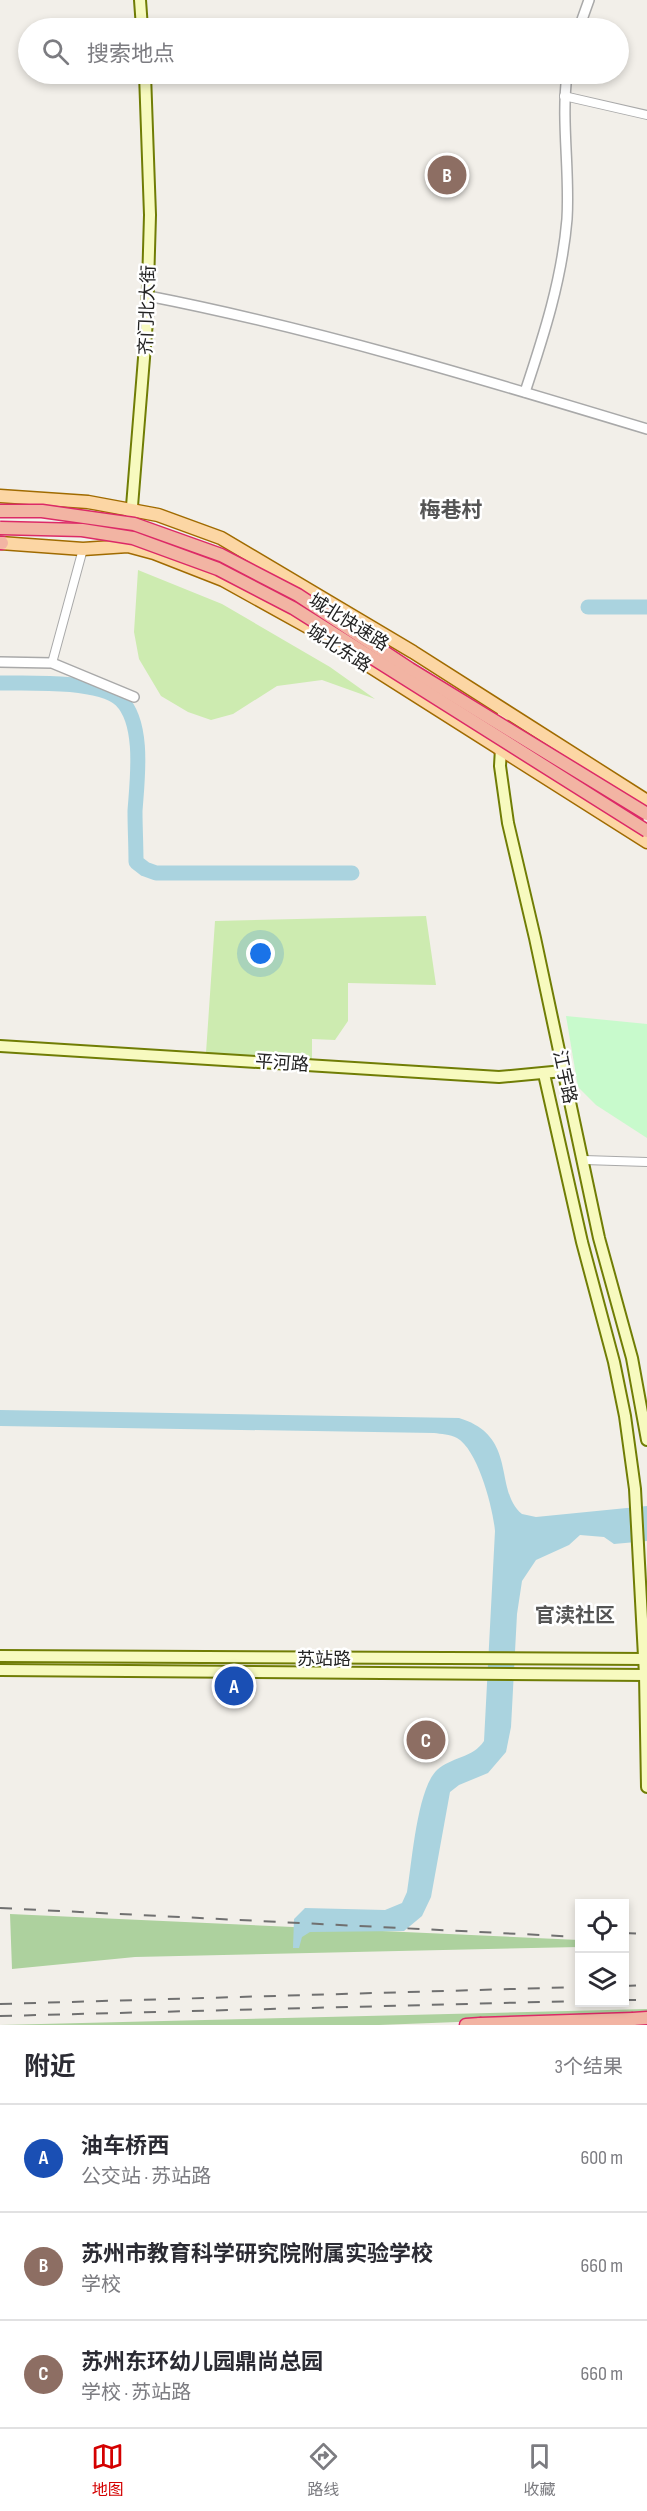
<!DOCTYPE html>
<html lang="zh">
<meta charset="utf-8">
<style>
:root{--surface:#fff;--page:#f2f2f3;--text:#2b2b33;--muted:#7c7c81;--line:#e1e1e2;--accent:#d40000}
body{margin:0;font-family:"Sofia Sans Condensed","Noto Sans SC",sans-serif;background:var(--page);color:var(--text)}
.controls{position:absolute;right:18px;bottom:18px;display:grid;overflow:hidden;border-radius:0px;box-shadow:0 3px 9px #0003}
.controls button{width:54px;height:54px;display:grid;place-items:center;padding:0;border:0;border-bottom:2px solid var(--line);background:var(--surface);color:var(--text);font:30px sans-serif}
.you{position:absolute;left:261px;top:954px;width:21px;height:21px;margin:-15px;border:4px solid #fff;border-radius:50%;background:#1a73e8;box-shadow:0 0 0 9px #1a73e833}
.badge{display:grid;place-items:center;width:39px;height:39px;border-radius:50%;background:var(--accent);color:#fff;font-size:20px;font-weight:700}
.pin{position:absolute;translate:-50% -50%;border:3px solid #fff;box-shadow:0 2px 6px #0006}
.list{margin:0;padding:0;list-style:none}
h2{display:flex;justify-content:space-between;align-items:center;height:78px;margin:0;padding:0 24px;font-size:26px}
h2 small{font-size:20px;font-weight:400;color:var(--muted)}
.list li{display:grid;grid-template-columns:39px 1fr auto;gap:18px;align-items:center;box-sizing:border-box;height:108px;padding:0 24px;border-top:2px solid var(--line)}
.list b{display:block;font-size:22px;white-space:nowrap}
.list p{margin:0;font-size:20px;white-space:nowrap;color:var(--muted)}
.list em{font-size:20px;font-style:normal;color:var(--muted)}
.icon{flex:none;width:33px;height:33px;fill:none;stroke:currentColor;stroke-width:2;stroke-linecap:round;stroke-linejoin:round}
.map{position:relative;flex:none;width:647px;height:2025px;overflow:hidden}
.search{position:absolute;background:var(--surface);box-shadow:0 3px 9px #0003;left:18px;right:18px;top:18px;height:66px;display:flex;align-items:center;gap:15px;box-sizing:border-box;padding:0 21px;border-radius:33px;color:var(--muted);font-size:22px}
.sheet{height:402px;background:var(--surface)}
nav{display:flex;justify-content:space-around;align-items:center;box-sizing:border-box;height:84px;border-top:2px solid var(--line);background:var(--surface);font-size:16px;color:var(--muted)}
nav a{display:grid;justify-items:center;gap:3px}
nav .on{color:var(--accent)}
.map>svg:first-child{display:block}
.grass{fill:#cdebb0}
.forest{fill:#add19e}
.park{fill:#c8facc}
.water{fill:#aad3df}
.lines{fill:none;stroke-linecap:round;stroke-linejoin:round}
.river{stroke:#aad3df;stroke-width:15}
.minor-casing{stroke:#a9a9a9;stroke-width:10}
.tertiary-casing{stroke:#a9a9a9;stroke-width:12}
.secondary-casing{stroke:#707d05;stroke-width:14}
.primary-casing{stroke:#a06b00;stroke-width:15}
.trunk-casing{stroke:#dc2a67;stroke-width:15}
.minor{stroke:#fff;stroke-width:8}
.tertiary{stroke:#fff;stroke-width:9}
.secondary{stroke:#f7fabf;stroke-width:10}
.primary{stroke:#fcd6a4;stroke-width:12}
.trunk{stroke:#f2b4a3;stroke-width:12}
.rail{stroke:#707070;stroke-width:2;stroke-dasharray:12 12;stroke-linecap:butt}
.trunk-bridge-casing{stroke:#dc2a67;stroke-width:15;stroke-linecap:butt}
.trunk-bridge{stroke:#f2b4a3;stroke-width:12}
.labels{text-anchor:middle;stroke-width:5;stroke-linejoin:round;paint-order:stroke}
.street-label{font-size:18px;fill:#222;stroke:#fff}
.neighbourhood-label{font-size:20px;font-weight:bold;fill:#555;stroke:#fff}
.quarter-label{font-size:21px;font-weight:bold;fill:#555;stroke:#fff}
</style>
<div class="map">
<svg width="647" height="2025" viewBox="0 0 647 2025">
<rect width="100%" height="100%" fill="#f2efe9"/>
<g class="grass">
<polygon points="138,570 222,604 330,667 375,699 322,680 277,686 233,714 211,720 188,712 161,696 139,659 134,632"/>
<polygon points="426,916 436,985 348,983 348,1021 335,1040 312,1039 312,1059 206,1053 215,921"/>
</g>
<g class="forest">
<polygon points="10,1914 579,1940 579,1947 135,1957 12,1969"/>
<polygon points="647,2009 647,2015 379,2025 0,2025"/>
</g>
<polygon class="park" points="566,1016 647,1024 647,1138 596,1105 578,1087"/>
<path class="water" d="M0 1410 459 1418C519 1436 493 1490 522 1514L536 1517 647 1506V1541L614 1544 604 1537 580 1535 569 1545 536 1560 522 1581 517 1614 511 1727 506 1752 488 1773 459 1785 450 1792 431 1897 422 1916 404 1931 310 1932 302 1937 299 1948H293L294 1919 305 1908 385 1910 402 1903 407 1892C412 1863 417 1789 437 1770 451 1757 473 1758 484 1741L495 1531C493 1508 478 1450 457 1438 450 1434 441 1434 434 1433L0 1426Z"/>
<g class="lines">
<g class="river">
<polyline points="588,607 647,607"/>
<path d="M0 683C29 683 99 680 121 700 145 724 137 781 135 811 135 828 136 845 136 862L145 869 156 873H352"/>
</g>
<g class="minor-casing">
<g id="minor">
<polyline points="564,96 647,115"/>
<polyline points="52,663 83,549"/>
<polyline points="584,1160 647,1162"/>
</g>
</g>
<g class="tertiary-casing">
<g id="tertiary">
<polyline points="579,28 589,0"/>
<path d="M148 296C317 329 482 379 647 429"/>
<path d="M525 392C544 335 562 279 567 219 570 171 561 122 567 74"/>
<polyline points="0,662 52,663 134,697"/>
</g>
</g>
<g class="secondary-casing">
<g id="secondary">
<polyline points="140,0 142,28"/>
<polyline points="130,531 147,321 150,215 145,74"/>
<polyline points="503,712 500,766 508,823 535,938 599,1238 632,1358 647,1440"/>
<polyline points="0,1046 499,1077 563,1071"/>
<polyline points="544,1074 582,1242 614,1362 625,1416 635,1489 645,1675 647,1787"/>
<polyline points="0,1656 647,1659"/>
<polyline points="0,1670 647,1675"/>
</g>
</g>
<g class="primary-casing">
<g id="primary">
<polyline points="0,496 88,502 158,515 221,538 413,652 647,801"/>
<polyline points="0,543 83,549 128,546 154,553 223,580 306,626 647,842"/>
</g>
</g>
<g class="trunk-casing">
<g id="trunk">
<polyline points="0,543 2,543"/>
<polyline points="633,2019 647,2018"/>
<polyline points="466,2025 480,2024"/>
</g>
</g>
<use href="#minor" class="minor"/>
<use href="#tertiary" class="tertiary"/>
<use href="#secondary" class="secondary"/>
<use href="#primary" class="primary"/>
<use href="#trunk" class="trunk"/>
<g class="rail">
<polyline points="0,1908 580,1937"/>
<polyline points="624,1933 647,1934"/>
<polyline points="624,1986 647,1985"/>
<polyline points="624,2000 647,2000"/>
<polyline points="0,2004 580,1987"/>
<polyline points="0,2016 580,2001"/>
</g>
<g class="trunk-bridge-casing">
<g id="trunk-bridge">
<polyline points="0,511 42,511 134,524 221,555 298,595 410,669 647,814"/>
<polyline points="0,528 82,530 133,538 218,569 293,608 647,831"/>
<polyline points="480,2024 633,2019"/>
</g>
</g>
<use href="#trunk-bridge" class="trunk-bridge"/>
</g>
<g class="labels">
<g class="street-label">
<text transform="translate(147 310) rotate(-88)" y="6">齐门北大街</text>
<text transform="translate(349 622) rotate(32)" y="6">城北快速路</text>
<text transform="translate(339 648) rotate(33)" y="6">城北东路</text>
<text transform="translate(282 1063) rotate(4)" y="6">平河路</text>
<text transform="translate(565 1077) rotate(78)" y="6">江宇路</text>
<text x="324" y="1665">苏站路</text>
</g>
<g class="neighbourhood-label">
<text x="575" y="1622">官渎社区</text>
</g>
<g class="quarter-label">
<text x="451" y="517">梅巷村</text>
</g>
</g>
</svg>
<div class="controls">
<button><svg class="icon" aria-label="locate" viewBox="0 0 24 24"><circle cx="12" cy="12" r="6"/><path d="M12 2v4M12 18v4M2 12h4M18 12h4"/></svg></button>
<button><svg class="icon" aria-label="layers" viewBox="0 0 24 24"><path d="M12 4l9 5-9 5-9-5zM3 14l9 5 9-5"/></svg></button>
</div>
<div class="you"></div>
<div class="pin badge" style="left:234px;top:1686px;background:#1a4fb4">A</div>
<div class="pin badge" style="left:447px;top:175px;background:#8d6e63">B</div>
<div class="pin badge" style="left:426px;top:1740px;background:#8d6e63">C</div>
<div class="search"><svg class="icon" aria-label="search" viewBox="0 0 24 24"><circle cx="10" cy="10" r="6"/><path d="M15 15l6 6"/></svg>搜索地点</div>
</div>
<section class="sheet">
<h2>附近<small>3个结果</small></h2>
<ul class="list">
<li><span class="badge" style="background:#1a4fb4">A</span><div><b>油车桥西</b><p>公交站 · 苏站路</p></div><em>600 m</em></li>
<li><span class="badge" style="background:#8d6e63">B</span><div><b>苏州市教育科学研究院附属实验学校</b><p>学校</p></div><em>660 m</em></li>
<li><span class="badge" style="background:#8d6e63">C</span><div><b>苏州东环幼儿园鼎尚总园</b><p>学校 · 苏站路</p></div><em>660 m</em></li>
</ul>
</section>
<nav>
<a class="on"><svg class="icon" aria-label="map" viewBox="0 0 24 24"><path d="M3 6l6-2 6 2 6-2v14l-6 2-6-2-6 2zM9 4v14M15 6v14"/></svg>地图</a>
<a><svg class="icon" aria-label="directions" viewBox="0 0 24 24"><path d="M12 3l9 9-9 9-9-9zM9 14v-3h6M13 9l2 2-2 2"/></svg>路线</a>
<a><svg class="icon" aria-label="saved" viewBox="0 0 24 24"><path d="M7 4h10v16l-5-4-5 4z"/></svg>收藏</a>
</nav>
